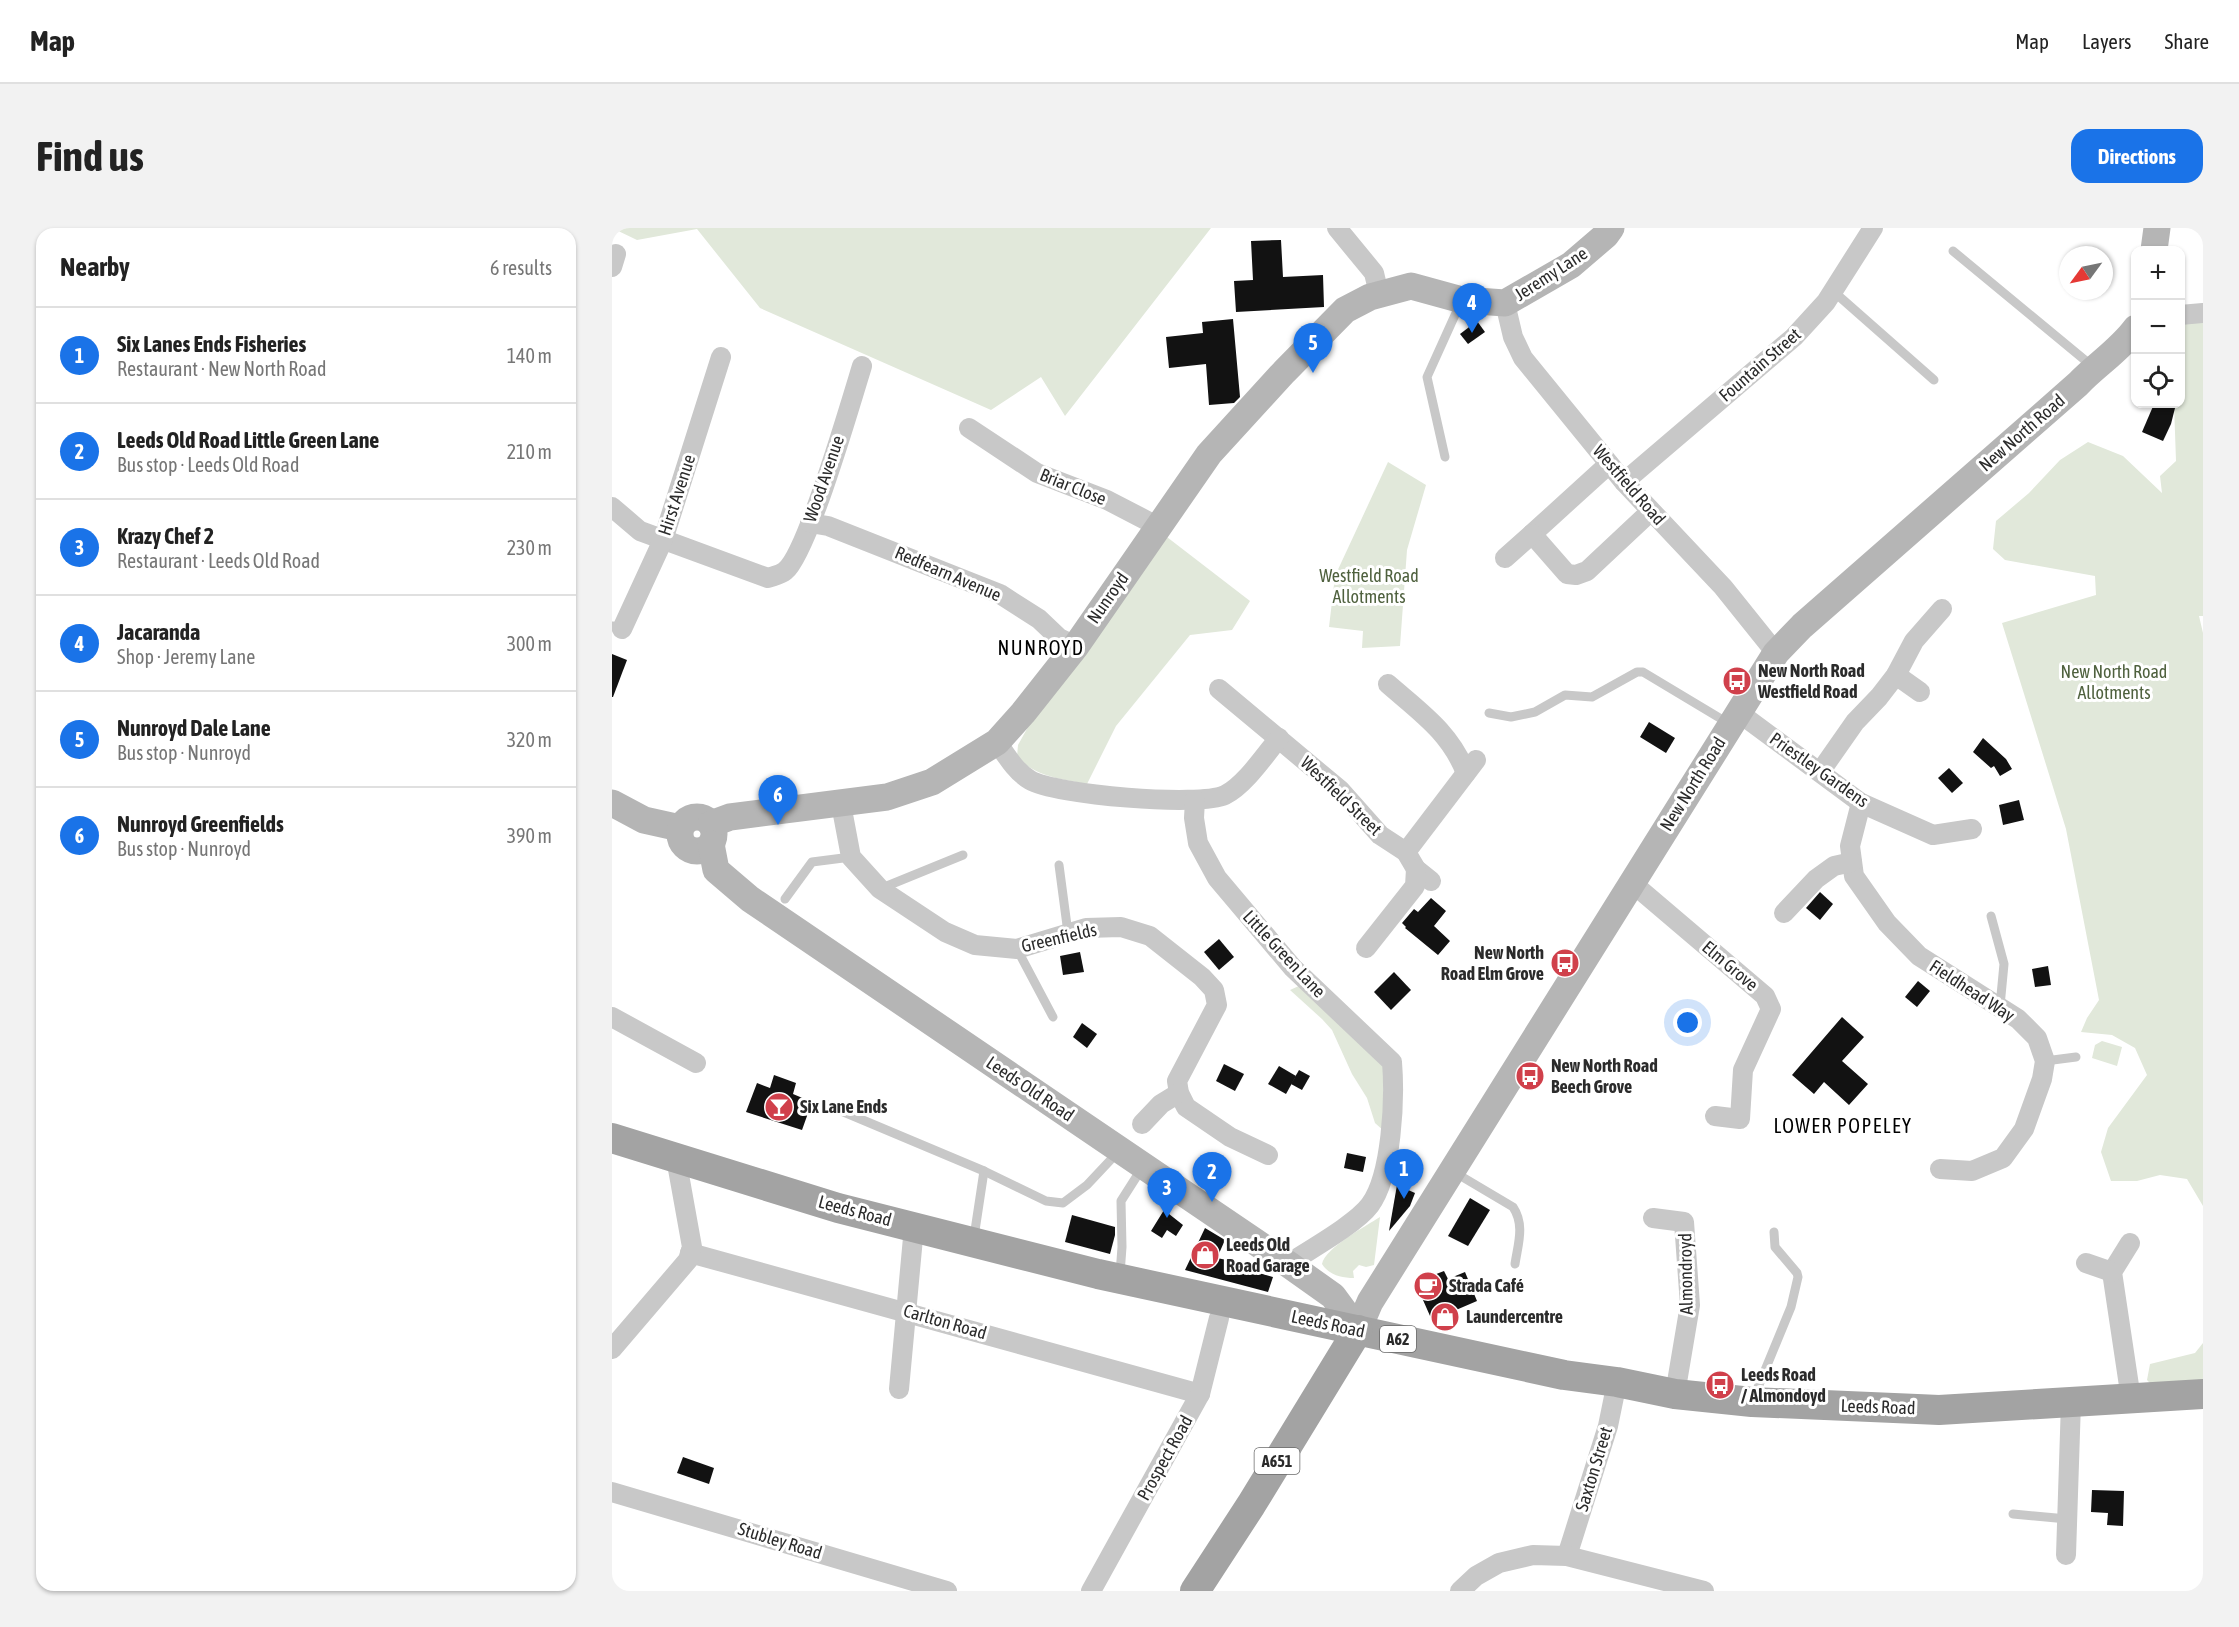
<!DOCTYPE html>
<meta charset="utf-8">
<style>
:root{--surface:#fff;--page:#f2f2f2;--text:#222;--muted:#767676;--line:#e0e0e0;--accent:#1a73e8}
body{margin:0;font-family:"Asap Condensed",sans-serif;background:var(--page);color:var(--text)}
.controls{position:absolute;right:18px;top:18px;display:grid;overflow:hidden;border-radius:12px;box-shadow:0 2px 4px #0004}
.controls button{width:54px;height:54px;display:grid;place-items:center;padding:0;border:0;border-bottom:2px solid var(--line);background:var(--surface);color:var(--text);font:30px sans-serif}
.compass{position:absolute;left:1447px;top:18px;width:54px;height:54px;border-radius:50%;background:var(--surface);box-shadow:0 2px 4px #0004;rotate:237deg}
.you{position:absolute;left:1076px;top:795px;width:21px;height:21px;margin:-15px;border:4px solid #fff;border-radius:50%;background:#1a73e8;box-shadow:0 0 0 9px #1a73e833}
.badge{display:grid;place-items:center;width:39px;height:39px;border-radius:50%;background:var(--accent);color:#fff;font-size:20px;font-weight:700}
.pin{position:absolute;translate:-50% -50px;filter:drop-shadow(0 2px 3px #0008)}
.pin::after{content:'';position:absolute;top:32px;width:21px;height:18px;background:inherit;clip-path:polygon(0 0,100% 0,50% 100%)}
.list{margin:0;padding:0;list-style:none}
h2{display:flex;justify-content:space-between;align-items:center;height:78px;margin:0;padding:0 24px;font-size:26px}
h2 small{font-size:20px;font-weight:400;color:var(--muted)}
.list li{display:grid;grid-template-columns:39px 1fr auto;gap:18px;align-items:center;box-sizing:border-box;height:96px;padding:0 24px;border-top:2px solid var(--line)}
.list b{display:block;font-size:22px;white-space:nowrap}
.list p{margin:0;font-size:20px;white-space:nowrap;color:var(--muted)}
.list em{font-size:20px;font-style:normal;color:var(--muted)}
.icon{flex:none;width:33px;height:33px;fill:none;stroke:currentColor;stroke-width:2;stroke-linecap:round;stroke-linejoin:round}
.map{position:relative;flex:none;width:1591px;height:1363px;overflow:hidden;border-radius:18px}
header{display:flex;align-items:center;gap:36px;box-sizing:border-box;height:84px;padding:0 30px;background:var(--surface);border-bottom:2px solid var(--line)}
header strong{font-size:28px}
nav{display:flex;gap:33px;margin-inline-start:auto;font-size:21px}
.intro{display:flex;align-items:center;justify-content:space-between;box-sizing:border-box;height:144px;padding:0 36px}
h1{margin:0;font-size:42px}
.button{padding:15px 27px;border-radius:18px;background:var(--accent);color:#fff;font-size:21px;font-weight:700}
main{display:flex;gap:36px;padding:0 36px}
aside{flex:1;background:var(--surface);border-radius:18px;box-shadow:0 2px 4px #0004}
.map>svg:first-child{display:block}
.green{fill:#e1e8da}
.building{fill:#121212}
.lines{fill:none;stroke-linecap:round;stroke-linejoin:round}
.lane{stroke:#c8c8c8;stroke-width:9}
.street{stroke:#c8c8c8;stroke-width:20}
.secondary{stroke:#b5b5b5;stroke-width:27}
.primary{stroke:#a3a3a3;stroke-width:30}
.labels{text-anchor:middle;stroke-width:6;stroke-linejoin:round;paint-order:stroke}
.shield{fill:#fff;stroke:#6b6b6b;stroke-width:1.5}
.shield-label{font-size:16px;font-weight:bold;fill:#2b2b2b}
.street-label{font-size:18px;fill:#2b2b2b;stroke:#fff}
.park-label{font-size:18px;fill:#4f613e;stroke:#fff}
.poi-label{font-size:18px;font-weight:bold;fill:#2b2b2b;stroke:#fff;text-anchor:start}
.neighbourhood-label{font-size:20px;letter-spacing:1.5px;fill:#000;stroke:#fff}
</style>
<header>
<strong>Map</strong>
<nav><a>Map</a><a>Layers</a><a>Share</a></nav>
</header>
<div class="intro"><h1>Find us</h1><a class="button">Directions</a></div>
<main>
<aside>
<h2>Nearby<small>6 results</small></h2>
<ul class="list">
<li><span class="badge">1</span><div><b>Six Lanes Ends Fisheries</b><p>Restaurant · New North Road</p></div><em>140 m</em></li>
<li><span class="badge">2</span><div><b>Leeds Old Road Little Green Lane</b><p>Bus stop · Leeds Old Road</p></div><em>210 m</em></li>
<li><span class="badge">3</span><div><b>Krazy Chef 2</b><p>Restaurant · Leeds Old Road</p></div><em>230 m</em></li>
<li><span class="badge">4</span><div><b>Jacaranda</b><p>Shop · Jeremy Lane</p></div><em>300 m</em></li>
<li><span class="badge">5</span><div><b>Nunroyd Dale Lane</b><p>Bus stop · Nunroyd</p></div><em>320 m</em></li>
<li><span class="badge">6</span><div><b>Nunroyd Greenfields</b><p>Bus stop · Nunroyd</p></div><em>390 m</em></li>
</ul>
</aside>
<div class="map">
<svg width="1591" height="1363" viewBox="0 0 1591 1363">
<rect width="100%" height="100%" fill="#fff"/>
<g class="green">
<polygon points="0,0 599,0 453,188 429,149 379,182 148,80 85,1 25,12"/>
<polygon points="1569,93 1591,93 1591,388 1587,388 1591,405 1591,978 1575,951 1548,947 1525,953 1499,953 1489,924 1496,900 1535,847 1523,820 1500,807 1469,804 1475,790 1487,772 1454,601 1390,395 1484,367 1483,348 1393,332 1381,321 1384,293 1417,265 1448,232 1476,214 1511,228 1550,265 1548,248 1564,233 1562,176 1568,176"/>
<polygon points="776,234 814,257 795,322 788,418 750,420 751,403 717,399 723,348"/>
<path d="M551 306 638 373 620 402 578 407 504 498 475 556C449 551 424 549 405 529L406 517 416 499Z"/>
<polygon points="689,757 771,836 772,903 763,895 755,870 740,846 720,802 710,791 678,762"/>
<polygon points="1490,813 1510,819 1505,838 1480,830 1483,817"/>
<path d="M768 989 762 1037 754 1039 747 1037 741 1043 742 1050C729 1050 717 1047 710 1036 713 1020 754 998 768 989Z"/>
<polygon points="1591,1115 1591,1158 1545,1162 1535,1152 1538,1136 1583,1125"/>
</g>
<g class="building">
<polygon points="669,12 671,49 711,47 712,79 624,84 622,53 641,52 639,13"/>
<polygon points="621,91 628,169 622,175 597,177 594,136 557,140 554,109 591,105 590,94"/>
<polygon points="865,93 873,104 856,116 848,106"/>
<polygon points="1542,176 1564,176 1559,196 1551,213 1530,204"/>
<polygon points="0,426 15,432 1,469 0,469"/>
<polygon points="1037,494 1063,510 1054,525 1028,509"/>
<polygon points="1371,510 1394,531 1400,541 1388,548 1382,538 1379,540 1361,524"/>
<polygon points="1337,540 1351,555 1340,565 1326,550"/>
<polygon points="1407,572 1412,592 1391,597 1387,577"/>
<polygon points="1208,664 1221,676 1208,692 1194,680"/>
<polygon points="819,670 834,683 822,698 838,713 826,727 793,700 794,699 790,695 802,681 806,684"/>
<polygon points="607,711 622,729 607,742 592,724"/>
<polygon points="468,724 472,744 451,747 448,728"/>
<polygon points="1436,738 1439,757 1423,759 1420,741"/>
<polygon points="782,744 799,762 779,782 762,764"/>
<polygon points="1306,753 1318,763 1305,779 1293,769"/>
<polygon points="1230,789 1252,809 1230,833 1256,856 1237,877 1212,854 1202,866 1180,847"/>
<polygon points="470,795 485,806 475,820 461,809"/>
<polygon points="612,836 632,846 623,863 604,853"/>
<polygon points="667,838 684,848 674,866 656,856"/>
<polygon points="687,842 698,848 690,862 679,856"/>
<polygon points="162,847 184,855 181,866 200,874 190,902 134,884 145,855 158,860"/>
<polygon points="735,925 754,929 751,944 732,940"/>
<polygon points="785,957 803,965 798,978 777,1003"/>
<polygon points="858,970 878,982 856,1018 836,1008"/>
<polygon points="552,982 571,997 564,1008 555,1002 550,1010 539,1003"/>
<polygon points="460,987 503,999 503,1007 498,1026 453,1014"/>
<polygon points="593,1000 613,1012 605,1030 634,1036 633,1041 661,1049 656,1064 573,1042"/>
<polygon points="832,1043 836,1051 853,1044 865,1073 844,1082 840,1101 822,1097 811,1072 809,1052"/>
<polygon points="71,1229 102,1240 97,1256 65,1245"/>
<polygon points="1480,1262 1512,1263 1511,1298 1495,1297 1496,1285 1479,1284"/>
</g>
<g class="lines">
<g class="lane">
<polyline points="1341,23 1480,138"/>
<polyline points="1221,63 1322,152"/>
<polyline points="833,229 815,149 848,76"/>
<polyline points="0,399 1,398"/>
<polyline points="877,485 899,489 923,484 953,467 980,469 1025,444 1031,444 1116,495"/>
<polyline points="447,637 456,705"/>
<polyline points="270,660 351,627"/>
<polyline points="173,671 200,634 239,629"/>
<polyline points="1379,688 1392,736 1388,778"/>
<polyline points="405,721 441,789"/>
<polyline points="1433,833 1464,829"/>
<polyline points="215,877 372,943 434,973 451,975 475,957 506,924"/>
<path d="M842 944 901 979C913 997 906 1016 903 1036"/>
<polyline points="362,1009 372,943"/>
<polyline points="508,1046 510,1019 509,973 530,940"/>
<polyline points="1142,1169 1179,1079 1186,1049 1185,1045 1163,1019 1162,1004"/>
<polyline points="1401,1286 1455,1291"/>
</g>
<g class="street">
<polyline points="725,0 762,45 767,66"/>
<polyline points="0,39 4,26"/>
<polyline points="893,75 901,109 911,130 1012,254 1111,359 1164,425"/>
<polyline points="1568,87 1591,85"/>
<polyline points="357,200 425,245 495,272 545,298"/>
<polyline points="997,236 920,306 955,346 964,347 975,343 1038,284"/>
<polyline points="1012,254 1182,109 1214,74 1261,0"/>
<path d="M0 279 28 303 156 350C161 348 168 347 173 343 195 326 239 174 250 138"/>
<polyline points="198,295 216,298 388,366 427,391 447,410 464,418"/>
<polyline points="893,330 920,306"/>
<polyline points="10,401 51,312 109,129"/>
<polyline points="1284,447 1308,464"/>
<path d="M776 456C808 484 838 504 854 545"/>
<polyline points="607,461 728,562 768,607 794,624 804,641 819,653"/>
<polyline points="1126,484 1249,575 1321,607 1360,601"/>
<path d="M385 514C394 527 404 544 418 552 443 567 588 579 613 567 633 557 653 527 667 510"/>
<polyline points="1208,544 1243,494 1267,469 1284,447 1302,413 1330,381"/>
<path d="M583 572 582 590 586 615 605 650 681 740 780 834C783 871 780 947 758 977 744 996 697 1022 676 1036"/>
<polyline points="1249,575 1238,618 1242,648 1275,695 1307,728 1406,791 1425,810 1433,833 1430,851 1412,901 1391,930 1360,943 1328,941"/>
<polyline points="229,576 239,629 268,661 333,704 363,717 405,721 474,700 509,699 538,708 590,749 602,762 605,777 565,853 567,865 574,879 618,909 656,927"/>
<polyline points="794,624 864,532"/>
<polyline points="1019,654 1153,768 1159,781 1131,842 1128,891 1103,888"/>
<polyline points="1172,685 1204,651 1222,638 1240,634"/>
<polyline points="754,720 803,658 804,641"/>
<polyline points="0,789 84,835"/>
<polyline points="530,896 549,876 567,865"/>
<polyline points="1041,990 1072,994 1078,1077 1063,1166"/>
<polyline points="1518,1015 1500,1044 1519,1171"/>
<polyline points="78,1025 588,1166"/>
<polyline points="1474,1035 1500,1044"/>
<polyline points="0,1121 76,1032 80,1019 64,930"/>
<polyline points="287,1161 302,999"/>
<polyline points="0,1264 335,1363"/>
<polyline points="1454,1327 1459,1174"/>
<polyline points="955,1328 996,1198 1005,1154"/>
<polyline points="479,1363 588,1166 607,1090"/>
<polyline points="848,1363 864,1348 887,1335 921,1327 955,1328 1092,1363"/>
</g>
<g class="secondary">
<polyline points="1542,22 1545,0"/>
<polyline points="0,575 32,592 68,600"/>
<circle cx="85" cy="606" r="17"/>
<polyline points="99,596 118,589 275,569 320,554 385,514 411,485 464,418 597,226 672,144 733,82 758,69 799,58 850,72 893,75 959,37 994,7 999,0"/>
<path d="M99 616 104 642 138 671 676 1036 721 1068 746 1102 758 1074 1164 425 1190 398 1466 156C1484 137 1508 122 1524 100"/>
</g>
<g class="primary">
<polyline points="0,910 226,980 486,1046 952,1147 1005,1154 1063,1166 1140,1174 1305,1181 1327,1182 1591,1166"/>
<polyline points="583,1363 639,1277 746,1102"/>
</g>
</g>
<defs>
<g id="bus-disc" transform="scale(1.5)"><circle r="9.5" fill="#d0404b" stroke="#fff"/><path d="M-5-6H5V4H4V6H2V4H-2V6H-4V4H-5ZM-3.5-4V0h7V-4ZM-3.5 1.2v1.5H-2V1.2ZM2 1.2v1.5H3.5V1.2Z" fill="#fff"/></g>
<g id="bar-disc" transform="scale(1.5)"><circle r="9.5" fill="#d0404b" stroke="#fff"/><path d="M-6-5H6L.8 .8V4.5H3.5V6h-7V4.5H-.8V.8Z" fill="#fff"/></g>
<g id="shop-disc" transform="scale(1.5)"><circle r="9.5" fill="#d0404b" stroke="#fff"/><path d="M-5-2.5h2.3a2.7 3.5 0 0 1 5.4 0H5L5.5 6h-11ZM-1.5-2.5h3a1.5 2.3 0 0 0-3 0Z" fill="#fff"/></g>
<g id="cafe-disc" transform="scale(1.5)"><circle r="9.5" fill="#d0404b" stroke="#fff"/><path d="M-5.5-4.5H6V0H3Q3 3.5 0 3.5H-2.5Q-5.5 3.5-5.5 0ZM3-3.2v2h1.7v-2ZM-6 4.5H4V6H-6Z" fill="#fff"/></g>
</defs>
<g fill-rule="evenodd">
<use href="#bus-disc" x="1125" y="453"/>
<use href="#bus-disc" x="953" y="735"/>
<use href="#bus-disc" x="918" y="848"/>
<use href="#bar-disc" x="167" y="879"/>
<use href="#shop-disc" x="593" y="1027"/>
<use href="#cafe-disc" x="816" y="1058"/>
<use href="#shop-disc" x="833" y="1089"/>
<use href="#bus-disc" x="1108" y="1157"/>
</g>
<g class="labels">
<g class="shield">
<rect x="768" y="1098" width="36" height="26" rx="4.5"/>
<rect x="642.5" y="1220" width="45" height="26" rx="4.5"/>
</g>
<g class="shield-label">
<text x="786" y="1117">A62</text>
<text x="665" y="1239">A651</text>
</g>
<g class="street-label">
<text transform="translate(939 46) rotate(-33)" y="6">Jeremy Lane</text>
<text transform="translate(1148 137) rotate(-41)" y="6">Fountain Street</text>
<text transform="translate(1410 205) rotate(-41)" y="6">New North Road</text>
<text transform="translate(212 251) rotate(-71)" y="6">Wood Avenue</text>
<text transform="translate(1017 257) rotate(49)" y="6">Westfield Road</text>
<text transform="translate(461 259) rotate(22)" y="6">Briar Close</text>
<text transform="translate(65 267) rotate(-72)" y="6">Hirst Avenue</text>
<text transform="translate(336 346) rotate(23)" y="6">Redfearn Avenue</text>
<text transform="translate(496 370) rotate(-55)" y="6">Nunroyd</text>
<text transform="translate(1207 542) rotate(35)" y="6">Priestley Gardens</text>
<text transform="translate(1081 556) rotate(-58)" y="6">New North Road</text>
<text transform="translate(729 568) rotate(44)" y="6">Westfield Street</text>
<text transform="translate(447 710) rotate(-13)" y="6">Greenfields</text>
<text transform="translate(672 726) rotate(47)" y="6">Little Green Lane</text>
<text transform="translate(1118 738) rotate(40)" y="6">Elm Grove</text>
<text transform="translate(1360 763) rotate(33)" y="6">Fieldhead Way</text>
<text transform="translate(418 861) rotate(34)" y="6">Leeds Old Road</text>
<text transform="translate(243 983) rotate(15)" y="6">Leeds Road</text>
<text transform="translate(1074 1046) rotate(-91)" y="6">Almondroyd</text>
<text transform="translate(333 1094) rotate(16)" y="6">Carlton Road</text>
<text transform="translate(716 1096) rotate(12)" y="6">Leeds Road</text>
<text transform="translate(1266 1179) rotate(2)" y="6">Leeds Road</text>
<text transform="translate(553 1230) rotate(-61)" y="6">Prospect Road</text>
<text transform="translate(982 1241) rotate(-73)" y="6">Saxton Street</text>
<text transform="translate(168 1313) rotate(17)" y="6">Stubley Road</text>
</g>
<g class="park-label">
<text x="757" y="354">Westfield Road<tspan x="757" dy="21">Allotments</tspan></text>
<text x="1502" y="450">New North Road<tspan x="1502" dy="21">Allotments</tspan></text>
</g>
<g class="poi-label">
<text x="1146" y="449">New North Road<tspan x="1146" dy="21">Westfield Road</tspan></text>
<text x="932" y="731" text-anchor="end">New North<tspan x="932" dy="21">Road Elm Grove</tspan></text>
<text x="939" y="844">New North Road<tspan x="939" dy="21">Beech Grove</tspan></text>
<text x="188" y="885">Six Lane Ends</text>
<text x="614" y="1023">Leeds Old<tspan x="614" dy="21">Road Garage</tspan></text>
<text x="837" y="1064">Strada Café</text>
<text x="854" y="1095">Laundercentre</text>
<text x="1129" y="1153">Leeds Road<tspan x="1129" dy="21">/ Almondoyd</tspan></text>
</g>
<g class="neighbourhood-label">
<text x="429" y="427">NUNROYD</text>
<text x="1231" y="905">LOWER POPELEY</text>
</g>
</g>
</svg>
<div class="controls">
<button>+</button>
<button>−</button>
<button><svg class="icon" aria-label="locate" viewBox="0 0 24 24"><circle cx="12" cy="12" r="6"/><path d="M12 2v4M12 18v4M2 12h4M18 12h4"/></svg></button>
</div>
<svg class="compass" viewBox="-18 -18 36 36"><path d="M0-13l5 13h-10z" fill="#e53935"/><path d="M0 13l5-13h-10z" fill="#767676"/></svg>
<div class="you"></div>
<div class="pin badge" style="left:792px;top:971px">1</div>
<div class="pin badge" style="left:600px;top:974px">2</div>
<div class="pin badge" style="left:555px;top:990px">3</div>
<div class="pin badge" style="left:860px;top:105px">4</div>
<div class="pin badge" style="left:701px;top:145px">5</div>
<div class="pin badge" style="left:166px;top:597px">6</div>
</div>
</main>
